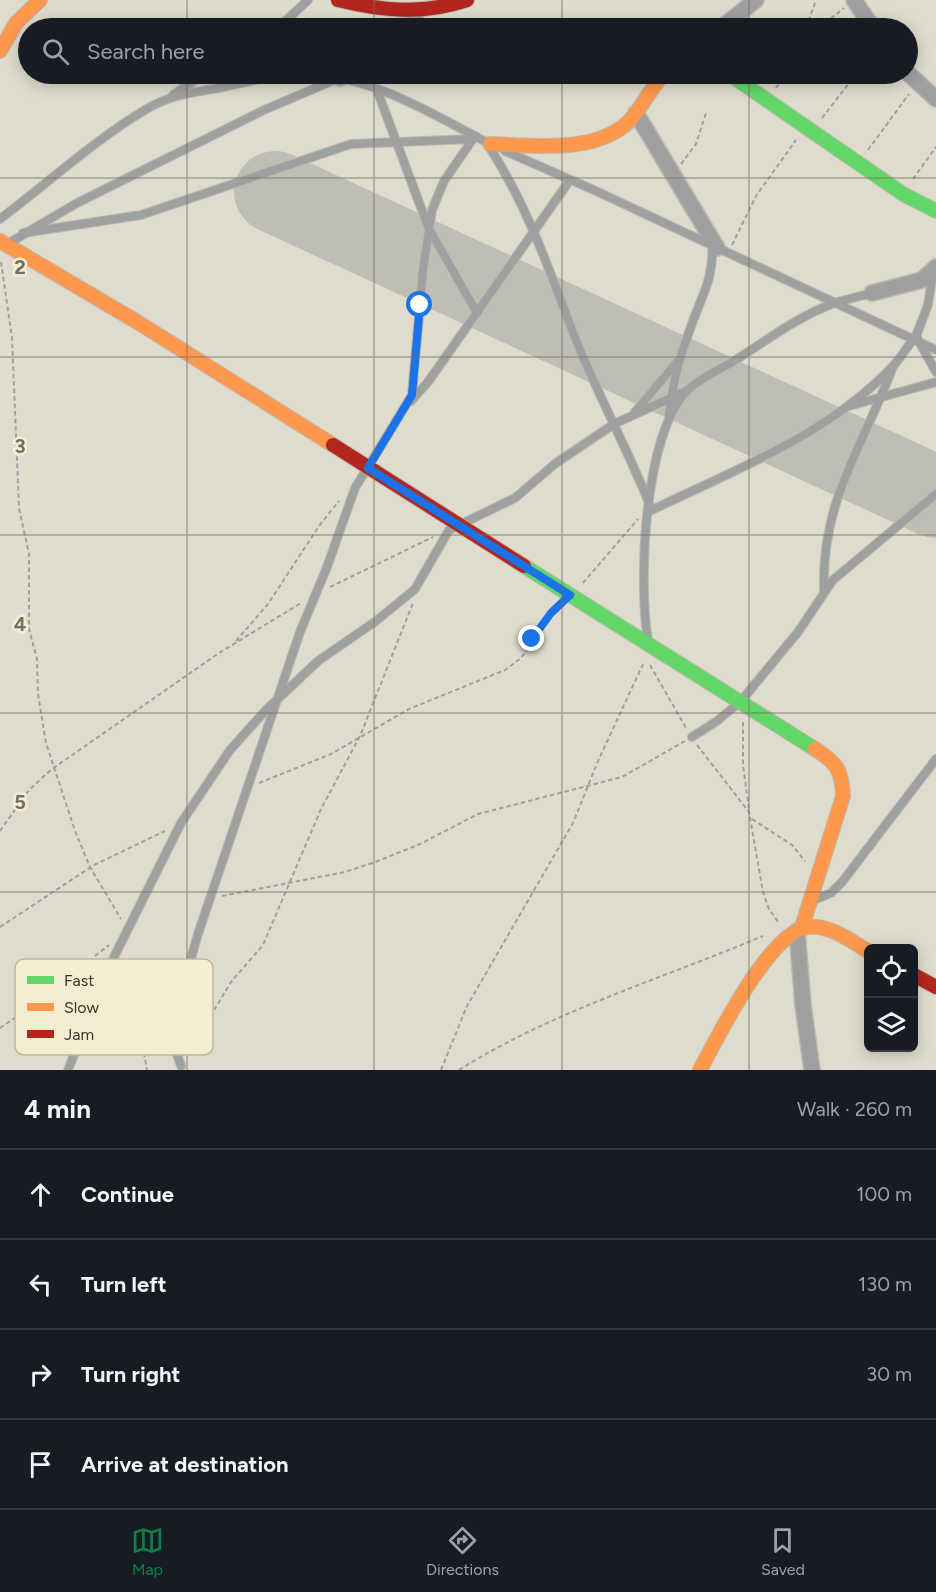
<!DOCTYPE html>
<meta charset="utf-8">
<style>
:root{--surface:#171b24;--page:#20242c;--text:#f1f3f6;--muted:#9ea1a6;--line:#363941;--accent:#0b8043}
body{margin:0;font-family:Figtree,sans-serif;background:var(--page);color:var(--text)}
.controls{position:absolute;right:18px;bottom:18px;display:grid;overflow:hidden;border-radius:9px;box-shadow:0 3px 15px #0003}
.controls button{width:54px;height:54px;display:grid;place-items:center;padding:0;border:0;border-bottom:2px solid var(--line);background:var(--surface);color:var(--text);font:30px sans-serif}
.stop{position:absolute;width:18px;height:18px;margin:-14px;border:4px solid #1a73e8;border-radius:50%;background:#fff}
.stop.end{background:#1a73e8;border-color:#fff;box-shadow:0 2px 6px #0008}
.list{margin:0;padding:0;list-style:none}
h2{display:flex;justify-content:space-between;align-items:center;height:78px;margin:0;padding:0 24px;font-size:26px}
h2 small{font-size:20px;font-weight:400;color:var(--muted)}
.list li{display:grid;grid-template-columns:39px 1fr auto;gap:18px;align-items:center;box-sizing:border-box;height:90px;padding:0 24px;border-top:2px solid var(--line)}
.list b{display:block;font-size:22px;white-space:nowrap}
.list em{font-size:20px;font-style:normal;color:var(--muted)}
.icon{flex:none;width:33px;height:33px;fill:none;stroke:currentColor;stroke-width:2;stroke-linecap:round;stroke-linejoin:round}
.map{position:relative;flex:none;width:936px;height:1070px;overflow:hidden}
.search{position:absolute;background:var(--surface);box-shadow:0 3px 15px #0003;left:18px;right:18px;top:18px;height:66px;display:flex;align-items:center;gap:15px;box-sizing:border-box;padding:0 21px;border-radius:33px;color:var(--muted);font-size:22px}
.sheet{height:438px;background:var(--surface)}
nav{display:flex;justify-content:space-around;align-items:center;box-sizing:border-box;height:84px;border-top:2px solid var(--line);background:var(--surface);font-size:16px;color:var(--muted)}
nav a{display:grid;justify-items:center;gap:3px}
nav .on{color:var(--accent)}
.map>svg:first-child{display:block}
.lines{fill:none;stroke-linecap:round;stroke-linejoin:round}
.runway{stroke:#bfbeb4;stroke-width:82}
.lane-casing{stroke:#bcbaae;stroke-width:10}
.street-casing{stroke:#bcbaae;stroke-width:18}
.fast-casing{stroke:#bcbaae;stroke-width:16}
.slow-casing{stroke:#bcbaae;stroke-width:16}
.jam-casing{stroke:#bcbaae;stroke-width:16}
.path{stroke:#9e9f9d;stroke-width:2;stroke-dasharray:4.5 3;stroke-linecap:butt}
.lane{stroke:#9fa1a1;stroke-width:8}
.street{stroke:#9fa1a1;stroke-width:15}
.fast{stroke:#63d668;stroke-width:14}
.slow{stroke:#ff974d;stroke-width:14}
.jam{stroke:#b3261e;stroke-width:14}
.route{stroke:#1a73e8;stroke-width:8}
.grid{fill:none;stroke:#726f63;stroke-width:1.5;stroke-opacity:0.55}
.key{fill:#f5edd2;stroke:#bcb6a0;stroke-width:1.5}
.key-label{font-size:16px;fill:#37342a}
.grid-label{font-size:20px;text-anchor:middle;font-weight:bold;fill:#726f63;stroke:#f5edd2;stroke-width:5;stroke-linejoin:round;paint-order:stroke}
</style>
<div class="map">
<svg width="936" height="1070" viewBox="0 0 936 1070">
<rect width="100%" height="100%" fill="#dfdccd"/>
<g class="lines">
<polyline class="runway" points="275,192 936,497"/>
<g class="lane-casing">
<g id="lane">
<polyline points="278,28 308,0"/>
<polyline points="377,90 429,229 477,313"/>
<polyline points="173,95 204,74"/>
<path d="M490 148C529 209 550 273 576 340 598 395 627 448 649 503"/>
<polyline points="505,151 596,191 936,350"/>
<path d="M0 219C48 183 93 141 145 110 171 94 193 93 223 87 250 82 280 72 308 74 371 76 433 114 488 143"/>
<polyline points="23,233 141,215 351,144 473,139"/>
<polyline points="9,243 77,203 264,110 339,78"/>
<polyline points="933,273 928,305 916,336 936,372"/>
<polyline points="411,401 428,382 570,180"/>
<polyline points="849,406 936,382"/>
<polyline points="635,412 677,362"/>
<path d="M669 416C672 382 681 353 693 321 703 294 714 276 712 246"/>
<path d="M650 511C734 470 829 435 894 365 902 356 908 345 916 336"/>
<path d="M824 591C821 501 862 449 892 369"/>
<path d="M648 640C638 582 644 432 688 390 701 377 719 370 734 361 766 341 797 317 832 304 845 299 859 297 872 293"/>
<polyline points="692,737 717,721 741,701 798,632 833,580 936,494"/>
<polyline points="814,900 831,893 842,882 936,759"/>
<polyline points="181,1066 173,1043 172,1025 198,934 300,632 327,567 355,488 412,395 423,270 432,210 444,181 475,136"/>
<polyline points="68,1070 108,969 181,823 230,750 265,711 318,661 376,621 415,589 449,530 515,498 556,463 614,424 688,390"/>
</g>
</g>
<g class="street-casing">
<g id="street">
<polyline points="854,0 873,28"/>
<polyline points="412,28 416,13"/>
<polyline points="721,28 756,0"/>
<polyline points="908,73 936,99"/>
<polyline points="340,78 349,74"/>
<polyline points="636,113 717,248"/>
<polyline points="872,293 922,280 936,267"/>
<polyline points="797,931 803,1005 812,1070"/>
</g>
</g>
<g class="fast-casing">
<g id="fast">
<polyline points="729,74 903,194 936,211"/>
<polyline points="524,566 815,749"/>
</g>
</g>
<g class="slow-casing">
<g id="slow">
<polyline points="0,51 16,23 40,0"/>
<path d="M490 144C532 145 589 154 625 125 641 112 649 89 664 74"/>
<polyline points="0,241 139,323 333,445"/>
<path d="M802 927 843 796C842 770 837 763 815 749"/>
<path d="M700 1070C717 1038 771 929 809 927 830 925 851 941 868 951"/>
</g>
</g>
<g class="jam-casing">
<g id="jam">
<path d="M338 0C383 11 422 15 467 0"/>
<polyline points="333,445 524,566"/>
<polyline points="914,975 936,987"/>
</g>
</g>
<g class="path">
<polyline points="806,28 816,0"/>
<polyline points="819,28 844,8"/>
<polyline points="776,88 786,74"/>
<polyline points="822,118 856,74"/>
<polyline points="868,150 909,94"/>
<polyline points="681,164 696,144 706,113"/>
<polyline points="913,179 936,147"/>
<polyline points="732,245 756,196 796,140"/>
<polyline points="1,262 12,338 19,508 29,554 29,629 37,659 38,694 46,743 75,831 90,867 121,919"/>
<polyline points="583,583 638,519"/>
<polyline points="330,587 433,537"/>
<polyline points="236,641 268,604 319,526 339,501"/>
<polyline points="650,665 686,728"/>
<polyline points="743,722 743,765 749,809"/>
<polyline points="697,745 749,812 763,892 769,909 779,923"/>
<polyline points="259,783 331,754 409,709 505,670 521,658 557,607"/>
<polyline points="752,819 792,845 805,861"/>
<polyline points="0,831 29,790 52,769 219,653 301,603"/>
<polyline points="222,896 345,872 378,861 420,844 478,814 622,777 685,741"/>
<polyline points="0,927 94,865 165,831"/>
<polyline points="111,987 139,1026 147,1070"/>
<polyline points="0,1028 84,971 95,956 109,945"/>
<polyline points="187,1055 231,982 263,945 321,809 360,736 413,603"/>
<polyline points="441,1070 467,1006 573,823 598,761 644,662"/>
<path d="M459 1070C553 1011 661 979 763 936"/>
</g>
<use href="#lane" class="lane"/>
<use href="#street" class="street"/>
<use href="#fast" class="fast"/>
<use href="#slow" class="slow"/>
<use href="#jam" class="jam"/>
</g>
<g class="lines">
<polyline class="route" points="420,305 412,395 368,468 570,595 551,613 532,639"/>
</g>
<path class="grid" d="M187 0V28M374 0V28M562 0V28M749 0V28M187 74V1070M374 74V1070M562 74V1070M749 74V1070M0 178H936M0 357H936M0 535H936M0 713H936M0 892H936"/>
<rect x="15" y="959" width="198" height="96" rx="9" class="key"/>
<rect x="27" y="976" width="27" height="8" fill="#63d668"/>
<rect x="27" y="1003" width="27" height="8" fill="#ff974d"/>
<rect x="27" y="1030" width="27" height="8" fill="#b3261e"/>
<g class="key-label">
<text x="64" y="986">Fast</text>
<text x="64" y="1013">Slow</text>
<text x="64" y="1040">Jam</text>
</g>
<g class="grid-label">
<text x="20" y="274">2</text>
<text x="20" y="453">3</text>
<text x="20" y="631">4</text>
<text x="20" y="809">5</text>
</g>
</svg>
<div class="controls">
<button><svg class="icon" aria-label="locate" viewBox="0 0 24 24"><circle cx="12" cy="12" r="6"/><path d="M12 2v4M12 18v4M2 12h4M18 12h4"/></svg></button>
<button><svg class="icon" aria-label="layers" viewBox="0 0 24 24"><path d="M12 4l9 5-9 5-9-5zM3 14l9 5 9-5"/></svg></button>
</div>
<div class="stop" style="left:420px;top:305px"></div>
<div class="stop end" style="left:532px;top:639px"></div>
<div class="search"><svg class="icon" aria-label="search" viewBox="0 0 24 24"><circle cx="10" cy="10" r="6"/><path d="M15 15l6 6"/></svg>Search here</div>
</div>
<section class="sheet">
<h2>4 min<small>Walk · 260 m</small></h2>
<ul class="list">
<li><svg class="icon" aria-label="ahead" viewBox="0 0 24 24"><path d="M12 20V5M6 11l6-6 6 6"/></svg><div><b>Continue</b></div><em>100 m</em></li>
<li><svg class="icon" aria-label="left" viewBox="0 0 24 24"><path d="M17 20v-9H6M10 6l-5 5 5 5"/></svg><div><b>Turn left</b></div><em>130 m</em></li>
<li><svg class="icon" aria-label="right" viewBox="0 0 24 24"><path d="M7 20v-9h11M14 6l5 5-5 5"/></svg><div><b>Turn right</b></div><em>30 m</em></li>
<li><svg class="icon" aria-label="arrive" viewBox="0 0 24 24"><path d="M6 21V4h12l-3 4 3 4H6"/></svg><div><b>Arrive at destination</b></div></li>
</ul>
</section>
<nav>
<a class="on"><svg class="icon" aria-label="map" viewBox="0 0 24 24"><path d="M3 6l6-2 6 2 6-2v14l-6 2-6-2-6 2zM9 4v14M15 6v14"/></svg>Map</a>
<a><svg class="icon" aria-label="directions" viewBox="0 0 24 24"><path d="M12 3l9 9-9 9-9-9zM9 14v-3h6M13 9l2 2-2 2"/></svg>Directions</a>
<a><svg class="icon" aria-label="saved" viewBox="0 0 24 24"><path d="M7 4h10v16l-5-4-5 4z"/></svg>Saved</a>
</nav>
